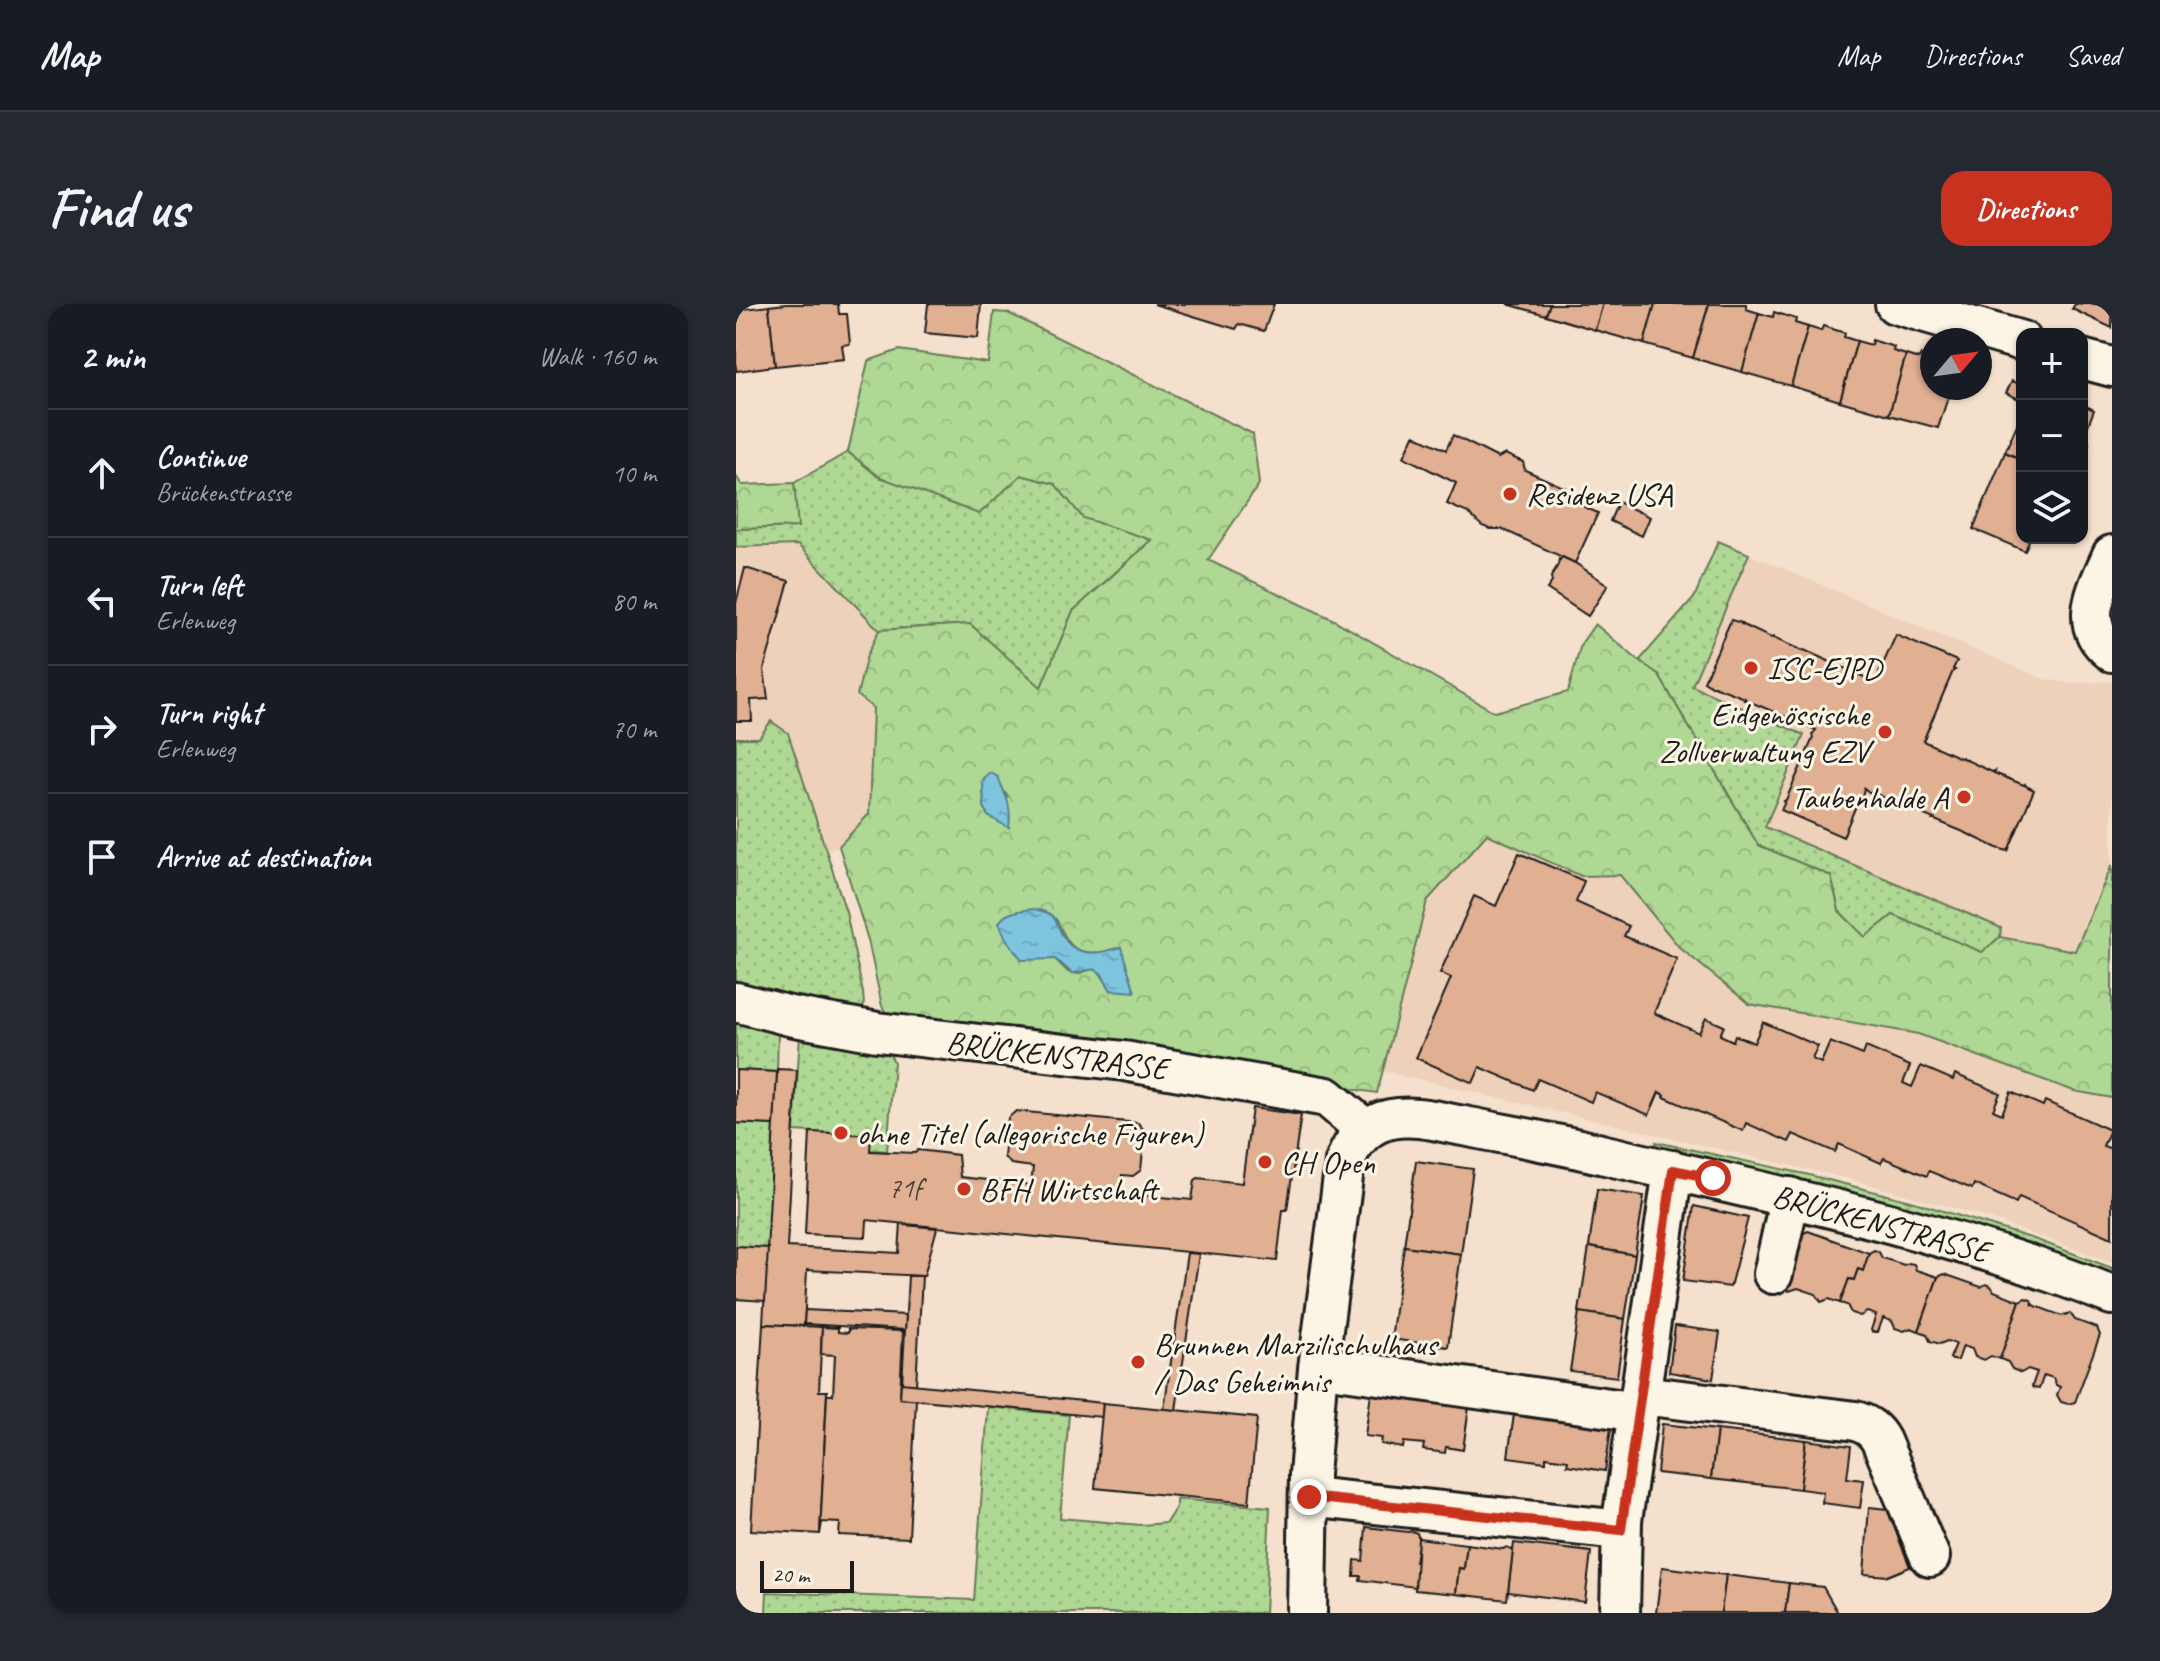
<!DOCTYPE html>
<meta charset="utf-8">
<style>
:root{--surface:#171b24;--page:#242831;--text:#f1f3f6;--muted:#9ea1a6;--line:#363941;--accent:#c8321e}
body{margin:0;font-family:Caveat,sans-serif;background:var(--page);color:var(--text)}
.controls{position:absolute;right:24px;top:24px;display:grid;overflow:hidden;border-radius:16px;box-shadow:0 2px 6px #0004}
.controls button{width:72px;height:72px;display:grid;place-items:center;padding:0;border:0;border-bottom:2px solid var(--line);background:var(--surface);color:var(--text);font:40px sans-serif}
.compass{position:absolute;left:1184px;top:24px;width:72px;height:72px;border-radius:50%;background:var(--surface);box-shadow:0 2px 6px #0004;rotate:61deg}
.scale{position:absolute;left:24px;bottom:20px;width:94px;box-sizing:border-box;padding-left:8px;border:4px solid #1c1c1c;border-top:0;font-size:22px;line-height:28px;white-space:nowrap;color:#1c1c1c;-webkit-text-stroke:6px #fcf5e5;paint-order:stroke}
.stop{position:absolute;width:24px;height:24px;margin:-18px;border:6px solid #c8321e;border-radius:50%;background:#fff}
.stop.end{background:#c8321e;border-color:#fff;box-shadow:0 2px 8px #0008}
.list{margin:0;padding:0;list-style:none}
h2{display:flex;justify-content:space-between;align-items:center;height:104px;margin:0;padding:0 32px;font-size:34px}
h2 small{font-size:26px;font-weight:400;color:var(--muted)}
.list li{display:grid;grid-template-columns:52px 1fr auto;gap:24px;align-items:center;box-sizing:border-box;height:128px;padding:0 32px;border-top:2px solid var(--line)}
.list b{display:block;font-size:30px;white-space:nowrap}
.list p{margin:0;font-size:26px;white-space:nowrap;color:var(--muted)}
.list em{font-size:26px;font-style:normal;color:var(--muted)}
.icon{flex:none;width:44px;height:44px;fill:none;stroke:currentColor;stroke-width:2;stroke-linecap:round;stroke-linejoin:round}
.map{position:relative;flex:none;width:1376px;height:1309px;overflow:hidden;border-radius:24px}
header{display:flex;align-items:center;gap:48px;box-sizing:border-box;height:112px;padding:0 40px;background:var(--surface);border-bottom:2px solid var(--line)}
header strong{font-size:38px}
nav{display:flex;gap:44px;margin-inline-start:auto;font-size:28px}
.intro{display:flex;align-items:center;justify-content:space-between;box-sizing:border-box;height:192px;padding:0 48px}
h1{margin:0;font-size:56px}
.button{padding:20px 36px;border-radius:24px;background:var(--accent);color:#fff;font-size:28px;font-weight:700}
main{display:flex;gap:48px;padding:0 48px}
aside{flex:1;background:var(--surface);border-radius:24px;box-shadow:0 2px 6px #0004}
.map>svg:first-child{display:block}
.built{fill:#eed1bb}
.green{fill:url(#green-dots);stroke:#667a58;stroke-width:2}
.forest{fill:url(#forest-crowns);stroke:#667a58;stroke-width:2;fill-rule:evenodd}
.water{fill:url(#water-ripples);stroke:#568190;stroke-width:2}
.building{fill:#e1af92;stroke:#1c1c1c;stroke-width:2}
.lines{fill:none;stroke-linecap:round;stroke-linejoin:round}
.minor-casing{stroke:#1c1c1c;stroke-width:44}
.minor{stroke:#fcf5e5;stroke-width:38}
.route{stroke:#c8321e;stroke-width:10}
.poi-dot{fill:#c8321e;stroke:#fcf5e5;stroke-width:3}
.labels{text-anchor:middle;stroke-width:6;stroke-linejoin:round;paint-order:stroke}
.number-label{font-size:28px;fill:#4d413a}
.poi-label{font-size:32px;fill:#1c1c1c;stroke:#fcf5e5;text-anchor:start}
.street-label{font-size:32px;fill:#1c1c1c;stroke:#fcf5e5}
</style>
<header>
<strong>Map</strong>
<nav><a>Map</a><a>Directions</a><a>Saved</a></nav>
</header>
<div class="intro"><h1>Find us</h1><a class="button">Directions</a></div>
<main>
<aside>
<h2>2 min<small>Walk · 160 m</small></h2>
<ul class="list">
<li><svg class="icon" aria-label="ahead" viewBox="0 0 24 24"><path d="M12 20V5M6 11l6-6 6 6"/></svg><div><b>Continue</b><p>Brückenstrasse</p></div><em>10 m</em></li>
<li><svg class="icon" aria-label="left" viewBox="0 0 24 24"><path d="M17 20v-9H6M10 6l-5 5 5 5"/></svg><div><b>Turn left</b><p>Erlenweg</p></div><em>80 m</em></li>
<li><svg class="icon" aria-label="right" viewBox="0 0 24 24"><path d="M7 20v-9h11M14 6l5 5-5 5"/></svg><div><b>Turn right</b><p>Erlenweg</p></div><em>70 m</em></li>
<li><svg class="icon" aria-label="arrive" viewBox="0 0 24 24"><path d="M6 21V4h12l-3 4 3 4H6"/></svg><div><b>Arrive at destination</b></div></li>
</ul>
</aside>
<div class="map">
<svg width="1376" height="1309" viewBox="0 0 1376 1309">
<defs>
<pattern id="green-dots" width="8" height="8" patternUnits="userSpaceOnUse" patternTransform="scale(2)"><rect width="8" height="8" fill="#afd894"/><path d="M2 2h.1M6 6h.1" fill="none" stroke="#96b97f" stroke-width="1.8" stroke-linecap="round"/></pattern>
<pattern id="forest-crowns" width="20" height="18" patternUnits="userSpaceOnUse" patternTransform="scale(2)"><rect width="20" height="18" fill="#afd894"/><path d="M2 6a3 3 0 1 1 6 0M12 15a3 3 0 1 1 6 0" fill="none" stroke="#96b97f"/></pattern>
<pattern id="water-ripples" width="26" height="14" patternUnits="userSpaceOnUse" patternTransform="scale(2)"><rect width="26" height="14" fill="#7dc5de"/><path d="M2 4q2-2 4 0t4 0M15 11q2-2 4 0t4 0" fill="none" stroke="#6ba9be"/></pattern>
</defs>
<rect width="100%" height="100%" fill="#f4e0cc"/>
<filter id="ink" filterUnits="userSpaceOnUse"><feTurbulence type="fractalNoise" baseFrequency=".0125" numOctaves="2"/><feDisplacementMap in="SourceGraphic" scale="16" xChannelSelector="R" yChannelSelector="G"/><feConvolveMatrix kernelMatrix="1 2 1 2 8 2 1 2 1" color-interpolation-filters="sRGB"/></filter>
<g filter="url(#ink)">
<g class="built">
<polygon points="61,241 143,326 131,351 137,404 133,510 103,542 90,547 52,429 23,434 0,434 0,243"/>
<polygon points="1013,250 1308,375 1333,379 1376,378 1376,561 1339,647 1264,633 1265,624 1029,523 956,382"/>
<polygon points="751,530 845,572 884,571 943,643 1013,700 1182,730 1338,787 1376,794 1376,958 1246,912 1117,876 646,767 691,597"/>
</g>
<g class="green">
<polygon points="112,148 144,174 285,171 320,180 347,214 416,235 337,307 305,384 234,320 143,326 62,241 0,243 0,225 61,223 58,179"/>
<polygon points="982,237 1013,250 956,382 1068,431 1029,523 1265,624 1264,633 1246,649 1157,611 1129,634 1103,607 1095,572 1022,541 922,370 903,357 958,294"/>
<polygon points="35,417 52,429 110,608 127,689 128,701 125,708 0,690 0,434 23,434"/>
<polygon points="0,709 42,728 41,768 0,766"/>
<polygon points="64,731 151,745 158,758 151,847 134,846 134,831 58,827"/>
<polygon points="0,819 38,821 32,944 0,942"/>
<polygon points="920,838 1069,870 1175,897 1301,936 1376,964 1376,978 922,848"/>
<polygon points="252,1103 333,1111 324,1214 405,1221 430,1219 440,1203 440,1195 534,1203 529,1309 30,1309 31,1288 238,1296"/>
</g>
<g class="forest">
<path d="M258 8 272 9 517 130 523 180 472 256 596 315 759 408 832 388 845 340 859 320 903 357 922 370 1022 541 1095 572 1103 607 1129 633 1157 611 1246 648 1264 633 1339 647 1376 561V794L1338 787 1182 730 1013 700 943 643 884 571 845 572 751 530 691 597 641 789 156 719 146 702 132 636 103 542 133 510 137 404 121 391 131 351 143 326 234 320 305 383 337 307 416 236 347 214 319 180 285 171 243 210 144 173 112 148 132 57 163 46 252 59ZM249 474 265 480 266 486 272 492 248 502 247 479ZM320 615C336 648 338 650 375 648V686L362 666 355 665 342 670 332 668 319 655 281 650 269 632Z"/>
<polygon points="0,172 6,181 58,179 62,223 0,225"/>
</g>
<g class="water">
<path d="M255 469 262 473C270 493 276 501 273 524L252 512 248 502 247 479 249 474Z"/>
<path d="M297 605C327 610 316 619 331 638 344 655 369 648 385 643L399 688 375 686 365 669 358 665C327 671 343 672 319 655L286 656 269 633 263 619C269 607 285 607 297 605Z"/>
</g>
<g class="building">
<polygon points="0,0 4,0 8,5 33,2 39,62 0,67"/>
<polygon points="50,0 102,0 103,10 111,10 114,40 106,41 108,55 39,62 33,2"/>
<polygon points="192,0 245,0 242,34 189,29"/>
<polygon points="418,0 538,0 528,27 503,20 500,25"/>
<polygon points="771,0 814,0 810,11"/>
<polygon points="814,0 867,0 859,26 810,11"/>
<polygon points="867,0 919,0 908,40 859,26"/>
<polygon points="919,0 973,0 957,54 908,40"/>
<polygon points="973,0 1010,0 1010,5 1023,9 1006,68 957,54"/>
<polygon points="1339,0 1376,0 1376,24 1336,5"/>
<polygon points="1038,8 1060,15 1059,19 1072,23 1055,82 1006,68 1023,9 1037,13"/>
<polygon points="1087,22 1109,29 1108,33 1121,37 1104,97 1055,82 1072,23 1085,27"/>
<polygon points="1136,36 1158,43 1157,47 1170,51 1153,111 1104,97 1121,37 1135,41"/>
<polygon points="1170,51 1183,55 1185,51 1196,54 1196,84 1215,84 1202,124 1153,111"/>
<polygon points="1276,77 1286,81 1283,95 1270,89"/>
<polygon points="1346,100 1358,106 1347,134 1353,139 1348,151 1346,151"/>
<polygon points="1286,109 1286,156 1269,148"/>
<polygon points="678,131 710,146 717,131 762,154 769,150 787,158 789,166 834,186 830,195 862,209 839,259 766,225 754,225 746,222 732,209 711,200 720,179 668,153"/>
<polygon points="1269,148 1286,156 1286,234 1294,234 1289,247 1237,225"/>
<polygon points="882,198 914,213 906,232 874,217"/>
<polygon points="826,253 839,259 872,281 852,312 811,285 816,278 815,273 822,261 823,255 824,256"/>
<polygon points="9,264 53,277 28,365 32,395 15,396 16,417 0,417 0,299"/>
<polygon points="995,316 1006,319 1005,320 1035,334 1038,333 1037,334 1067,347 1068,346 1139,378 1160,331 1221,357 1217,365 1219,366 1217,367 1187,437 1224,454 1227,453 1226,454 1256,468 1259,467 1258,469 1288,481 1289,480 1290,482 1298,486 1272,547 1261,544 1230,529 1199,516 1197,516 1198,515 1167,502 1165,502 1166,501 1135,488 1134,489 1128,484 1126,493 1124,492 1107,533 1045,506 1049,498 1048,497 1050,496 1077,434 1076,431 1080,426 1042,409 1040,410 1041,409 1010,396 1008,396 1009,394 978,382 976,382 968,377"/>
<polygon points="783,549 848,577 840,598 893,622 888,632 941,655 918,709 963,729 970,714 988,722 984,731 997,737 999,731 1018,739 1027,718 1082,742 1076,755 1085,759 1094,738 1127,751 1130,743 1174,762 1167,779 1176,783 1185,762 1217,776 1219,770 1264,789 1257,806 1266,810 1275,788 1307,802 1309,797 1374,826 1367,842 1376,845 1376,934 1283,893 1280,899 1238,880 1236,885 1193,867 1191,872 1148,854 1145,859 1103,840 1099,848 1057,830 1053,838 1010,819 1007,827 928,793 929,791 923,788 913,811 859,788 855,798 802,775 797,786 744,763 737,779 680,754 715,674 704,669 738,592 760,602"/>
<polygon points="41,765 61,766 51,943 163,949 165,918 169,918 169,921 201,924 188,972 71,966 68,1022 27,1020"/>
<polygon points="0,766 41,768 38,821 0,819"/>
<polygon points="516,804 565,811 551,906 547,906 541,957 131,916 130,933 69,930 74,828 135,831 134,847 179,849 182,846 222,851 224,873 295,881 297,863 275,860 268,853 272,814 280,807 402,819 409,827 405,866 397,872 386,871 384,889 456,896 459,876 462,874 506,879"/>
<polygon points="680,857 737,865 725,950 668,942"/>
<polygon points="861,885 908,892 899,951 853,943"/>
<polygon points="958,902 1012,914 994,983 947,977"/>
<polygon points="1072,927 1133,949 1127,967 1122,965 1118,976 1113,975 1104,999 1093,995 1085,998 1080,990 1062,984 1053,987 1048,976 1064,931"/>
<polygon points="0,942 32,944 29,997 0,995"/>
<polygon points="668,942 725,950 712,1043 655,1035"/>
<polygon points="853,943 899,951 889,1015 843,1008"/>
<polygon points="1138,946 1143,948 1146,954 1168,961 1173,959 1178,960 1180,966 1202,973 1183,1027 1175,1024 1168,1027 1159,1024 1156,1017 1147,1014 1142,1028 1136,1028 1135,1026 1140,1011 1131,1008 1124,1012 1115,1009 1111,1001 1104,999 1113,975 1118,976 1122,965 1127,967 1133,949"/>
<polygon points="451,949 463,950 440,1106 428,1105"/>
<polygon points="1208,970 1245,983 1250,980 1255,982 1258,987 1284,997 1264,1055 1255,1052 1248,1056 1239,1053 1236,1045 1227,1042 1222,1056 1216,1056 1214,1054 1220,1040 1211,1037 1204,1040 1194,1037 1191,1030 1183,1027 1202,973"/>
<polygon points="172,972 186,972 180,1081 166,1080"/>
<polygon points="1289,994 1295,996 1297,1001 1326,1012 1334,1009 1339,1016 1361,1024 1364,1031 1339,1098 1332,1100 1325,1098 1321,1091 1324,1083 1320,1081 1317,1074 1308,1071 1303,1085 1297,1084 1296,1082 1301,1068 1292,1065 1285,1069 1276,1065 1272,1058 1264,1055 1284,997"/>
<polygon points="69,1006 170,1011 169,1026 68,1020"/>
<polygon points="843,1008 889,1015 881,1073 834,1067"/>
<polygon points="27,1020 86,1023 83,1087 91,1087 84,1230 15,1226"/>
<polygon points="939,1022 984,1028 977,1075 933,1068"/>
<polygon points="86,1023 102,1024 102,1028 112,1029 112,1025 167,1027 164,1094 180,1095 173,1234 103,1231 104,1219 86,1218 84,1230 91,1091 97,1091 99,1051 85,1050"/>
<polygon points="165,1079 367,1099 366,1113 164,1094"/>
<polygon points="635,1089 692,1096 692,1098 733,1103 727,1146 710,1143 709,1149 687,1146 688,1140 668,1138 667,1144 645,1140 646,1134 629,1132"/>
<polygon points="367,1099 521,1114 513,1199 359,1184"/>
<polygon points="778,1110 834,1116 875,1124 869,1167 831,1161 832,1156 810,1153 810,1158 772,1153"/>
<polygon points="926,1120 981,1126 975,1175 921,1169"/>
<polygon points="981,1126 1070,1136 1064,1185 975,1175"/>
<polygon points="1070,1136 1115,1142 1111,1174 1128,1176 1124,1204 1086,1199 1087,1188 1064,1185"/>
<polygon points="1133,1203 1151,1205 1174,1263 1152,1272 1128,1270"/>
<polygon points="630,1223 672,1228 676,1227 681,1229 683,1235 679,1258 682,1258 679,1283 624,1276 625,1272 618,1272 619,1256 627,1257"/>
<polygon points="682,1234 731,1240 728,1265 723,1264 720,1290 679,1286"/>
<polygon points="778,1239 855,1248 849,1298 772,1288"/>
<polygon points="731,1240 767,1245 771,1243 777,1246 771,1296 720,1290 723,1264 728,1265"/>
<polygon points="926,1263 990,1271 985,1309 920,1309"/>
<polygon points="990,1271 1053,1279 1049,1309 985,1309"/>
<polygon points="1053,1279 1087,1283 1102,1309 1049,1309"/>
</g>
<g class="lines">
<g class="minor-casing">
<g id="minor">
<polyline points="1159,0 1286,37"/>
<polyline points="1346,55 1376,63"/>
<path d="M1376 251C1362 284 1339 320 1376 348"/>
<polyline points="0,698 54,712 141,728 388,757 591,793 630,826"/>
<polyline points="1037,970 1054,893"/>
<polyline points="601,1065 902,1108"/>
<path d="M905 1091 1120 1117C1132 1121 1139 1126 1145 1137L1194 1253"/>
<polyline points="573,1193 885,1226"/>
<path d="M571 1309 573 1171 582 1064 609 858C616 837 632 819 655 815 681 810 707 819 733 823 778 832 824 840 869 851 1041 891 1211 926 1376 991"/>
<polyline points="884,1309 886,1217 937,866"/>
</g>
</g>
<use href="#minor" class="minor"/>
</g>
</g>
<g class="lines" filter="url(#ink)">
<polyline class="route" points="573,1193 885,1226 937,866 977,874"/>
</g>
<g class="poi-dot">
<circle cx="774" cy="190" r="8"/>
<circle cx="1015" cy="364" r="8"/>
<circle cx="1149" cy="428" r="8"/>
<circle cx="1228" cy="493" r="8"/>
<circle cx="105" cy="829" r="8"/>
<circle cx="529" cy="858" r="8"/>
<circle cx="228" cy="885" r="8"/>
<circle cx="402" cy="1058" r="8"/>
</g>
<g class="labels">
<g class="number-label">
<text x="169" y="893">71f</text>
</g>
<g class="poi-label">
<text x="790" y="201">Residenz USA</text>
<text x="1031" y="375">ISC-EJPD</text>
<text x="1133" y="421" text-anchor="end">Eidgenössische<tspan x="1133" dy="37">Zollverwaltung EZV</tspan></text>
<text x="1212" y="504" text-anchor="end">Taubenhalde A</text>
<text x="121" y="840">ohne Titel (allegorische Figuren)</text>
<text x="545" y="869">CH Open</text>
<text x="244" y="896">BFH Wirtschaft</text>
<text x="418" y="1051">Brunnen Marzilischulhaus<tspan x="418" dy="37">/ Das Geheimnis</tspan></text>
</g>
<g class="street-label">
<text transform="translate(321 751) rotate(7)" y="11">BRÜCKENSTRASSE</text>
<text transform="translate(1145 919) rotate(15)" y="11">BRÜCKENSTRASSE</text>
</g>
</g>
</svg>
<div class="controls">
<button>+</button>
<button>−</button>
<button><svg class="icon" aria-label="layers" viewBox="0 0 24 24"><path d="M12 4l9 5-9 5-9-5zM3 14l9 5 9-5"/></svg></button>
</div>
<svg class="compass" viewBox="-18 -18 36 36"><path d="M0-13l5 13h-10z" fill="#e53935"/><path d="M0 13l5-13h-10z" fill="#9ea1a6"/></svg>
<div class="scale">20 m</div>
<div class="stop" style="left:977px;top:874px"></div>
<div class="stop end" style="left:573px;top:1193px"></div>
</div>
</main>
